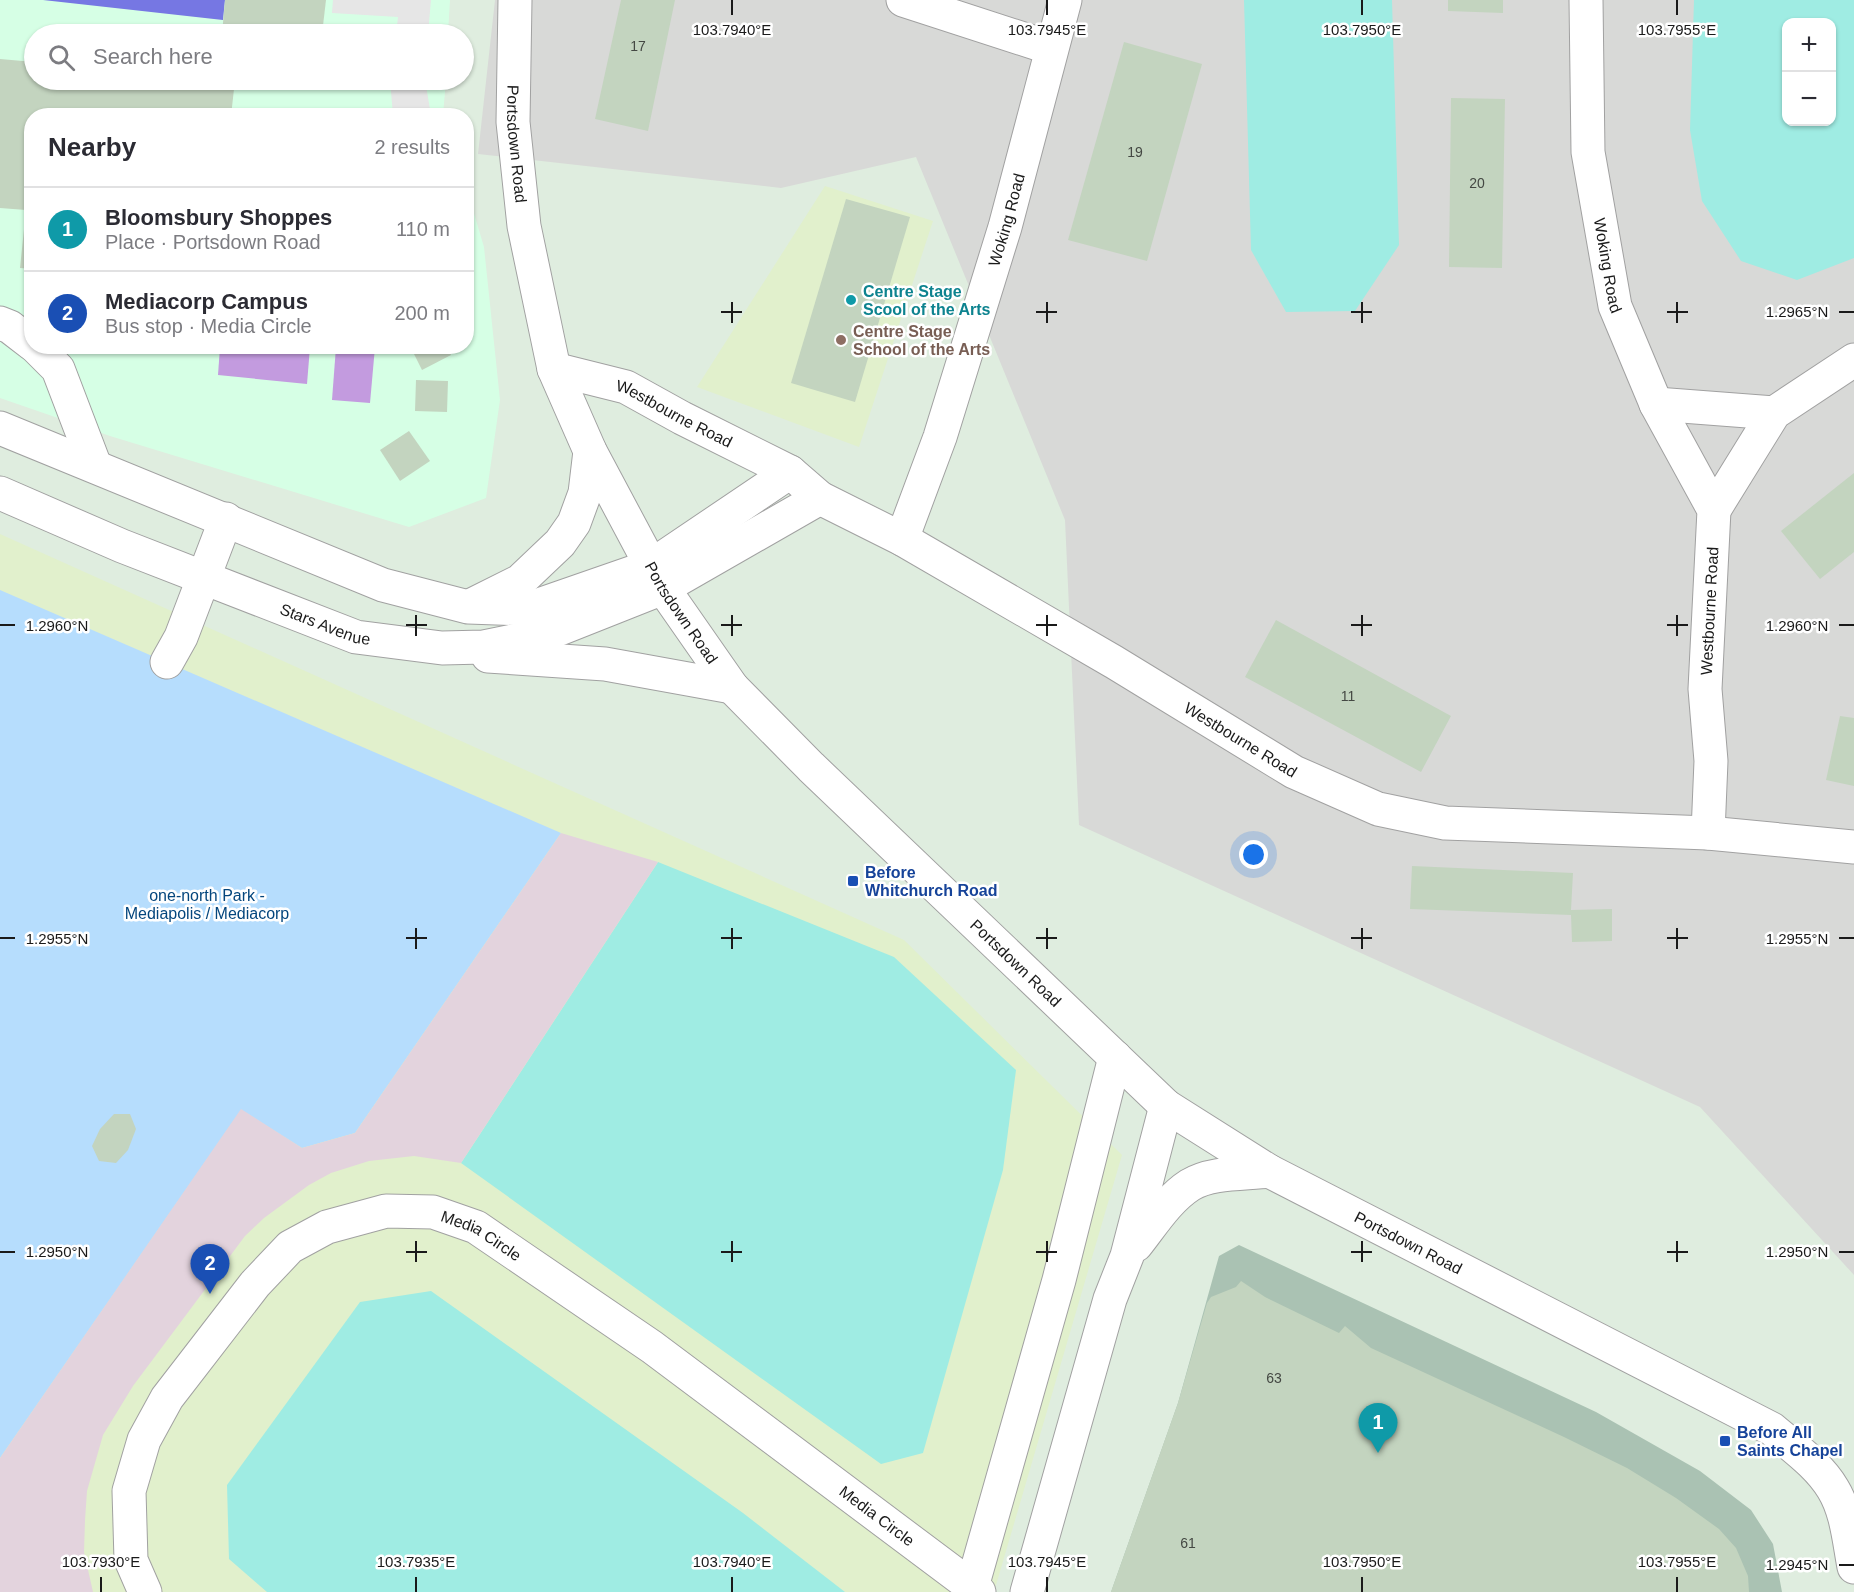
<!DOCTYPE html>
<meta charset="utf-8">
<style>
:root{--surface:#fff;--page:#f2f2f3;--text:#2b2b33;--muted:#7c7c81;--line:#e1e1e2;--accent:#4f701c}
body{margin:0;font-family:Arial,sans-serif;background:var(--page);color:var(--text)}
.controls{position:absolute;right:18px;top:18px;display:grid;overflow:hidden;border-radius:12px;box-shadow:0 2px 4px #0004}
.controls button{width:54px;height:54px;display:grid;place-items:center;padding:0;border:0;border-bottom:2px solid var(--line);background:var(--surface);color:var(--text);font:30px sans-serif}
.you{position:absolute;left:1254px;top:855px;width:21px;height:21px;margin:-15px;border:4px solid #fff;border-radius:50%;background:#1a73e8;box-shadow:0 0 0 9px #1a73e833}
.badge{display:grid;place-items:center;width:39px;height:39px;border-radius:50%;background:var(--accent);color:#fff;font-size:20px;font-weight:700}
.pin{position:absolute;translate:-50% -50px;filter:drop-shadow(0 2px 3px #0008)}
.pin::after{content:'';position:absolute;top:32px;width:21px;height:18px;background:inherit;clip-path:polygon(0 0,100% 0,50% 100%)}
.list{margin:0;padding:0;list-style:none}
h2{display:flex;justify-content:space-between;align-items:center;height:78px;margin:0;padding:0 24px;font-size:26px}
h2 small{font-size:20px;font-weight:400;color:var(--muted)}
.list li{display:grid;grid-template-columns:39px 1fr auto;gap:18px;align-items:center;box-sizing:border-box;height:84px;padding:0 24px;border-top:2px solid var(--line)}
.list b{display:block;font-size:22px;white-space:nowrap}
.list p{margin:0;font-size:20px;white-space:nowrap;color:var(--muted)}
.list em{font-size:20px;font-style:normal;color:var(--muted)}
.icon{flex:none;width:33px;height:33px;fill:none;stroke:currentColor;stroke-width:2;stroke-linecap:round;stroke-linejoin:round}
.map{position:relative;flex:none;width:1854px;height:1592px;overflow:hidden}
.search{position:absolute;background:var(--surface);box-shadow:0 2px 4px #0004;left:24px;top:24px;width:450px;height:66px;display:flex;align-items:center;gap:15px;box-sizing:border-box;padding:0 21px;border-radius:33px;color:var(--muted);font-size:22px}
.panel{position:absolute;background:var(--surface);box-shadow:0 2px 4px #0004;left:24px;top:108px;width:450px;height:246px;border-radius:24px}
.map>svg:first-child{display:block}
.residential{fill:#d8d9d7;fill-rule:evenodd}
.commercial{fill:#e1f0cc}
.education{fill:#d6ffe5}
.construction{fill:#aac2b3}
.grass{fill:#9fece3;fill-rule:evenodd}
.park{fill:#b6ddfd}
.pitch{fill:#7677e3}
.parking{fill:#e6e6e6}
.plaza{fill:#e3d3dd}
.water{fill:#c39bdf}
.building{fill:#c3d4bf}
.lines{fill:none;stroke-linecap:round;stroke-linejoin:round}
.minor-casing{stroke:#a1a1a1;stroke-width:35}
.minor{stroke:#fff;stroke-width:33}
.ticks{fill:none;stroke:#1a1a1a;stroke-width:2}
.culture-dot{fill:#0f9aa8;stroke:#fff;stroke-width:2}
.education-dot{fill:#8d6e63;stroke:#fff;stroke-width:2}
.transit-dot{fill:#1a4fb4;stroke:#fff;stroke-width:2}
.labels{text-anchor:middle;stroke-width:5;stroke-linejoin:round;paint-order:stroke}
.number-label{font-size:14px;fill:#444843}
.street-label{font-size:16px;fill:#1a1a1a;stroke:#fff}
.culture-label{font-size:16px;font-weight:bold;fill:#0d838f;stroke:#fff;text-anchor:start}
.education-label{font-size:16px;font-weight:bold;fill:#785e54;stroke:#fff;text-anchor:start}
.transit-label{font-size:16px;font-weight:bold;fill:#164399;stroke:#fff;text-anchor:start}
.park-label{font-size:16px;fill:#04467d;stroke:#fff}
.ticks-label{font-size:15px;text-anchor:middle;fill:#1a1a1a;stroke:#fff;stroke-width:5;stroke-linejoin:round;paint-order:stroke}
</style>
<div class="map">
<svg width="1854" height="1592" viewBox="0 0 1854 1592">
<rect width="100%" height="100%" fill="#dfeddf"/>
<path class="residential" d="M495 0H1854V1275L1700 1107 1079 825 1065 520 916 157 781 188 478 154ZM1786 22H1832V122H1786Z"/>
<g class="commercial">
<polygon points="825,186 933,221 859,447 697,387"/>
<polygon points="0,534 904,940 1122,1155 994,1592 0,1592"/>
</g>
<polygon class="education" points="0,0 450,0 448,34 34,34 34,80 446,80 443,115 32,116 32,346 466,346 467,190 484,247 500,400 486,498 409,527 110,436 0,398"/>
<polygon class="construction" points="1239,1245 1596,1412 1700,1471 1751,1510 1773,1544 1782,1592 1111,1592 1178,1403 1219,1256"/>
<g class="grass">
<polygon points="1244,0 1392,0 1399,245 1355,311 1286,312 1251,250"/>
<path d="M1694 0H1854V258L1797 280 1741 261 1702 201 1690 130ZM1832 22V122H1786V22Z"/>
<polygon points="658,862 894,957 1016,1070 1003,1170 923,1453 881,1464 461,1163"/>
<polygon points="431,1291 743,1513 845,1592 267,1592 229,1559 227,1485 360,1302"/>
</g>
<polygon class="park" points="0,590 561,833 355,1133 302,1148 241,1110 0,1458"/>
<polygon class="pitch" points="43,0 225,0 223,20"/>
<g class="parking">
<polygon points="333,0 431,0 428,34 396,34 398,17 332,13"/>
<polygon points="390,80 425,80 431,115 393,115"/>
</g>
<polygon class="plaza" points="561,833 658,862 461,1163 414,1156 369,1161 331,1173 309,1185 264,1218 245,1236 133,1386 103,1435 87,1491 85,1520 84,1552 93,1592 0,1592 0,1458 241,1109 302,1148 355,1133"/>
<g class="water">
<polygon points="220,347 310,347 307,384 218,375"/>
<polygon points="336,347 375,347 370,403 332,400"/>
</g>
<g class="building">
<polygon points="225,0 326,0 322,34 222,34"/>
<polygon points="621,0 675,0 648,131 595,119"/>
<polygon points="1448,0 1503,0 1503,13 1448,11"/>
<polygon points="1124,42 1202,64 1147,261 1068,240"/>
<polygon points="0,59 34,62 34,80 235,80 231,116 32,116 32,269 20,268 26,210 0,208"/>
<polygon points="1451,98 1505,99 1502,268 1449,267"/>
<polygon points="846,199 910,217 855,402 791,383"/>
<polygon points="410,346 447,346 451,355 422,370"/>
<polygon points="416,380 448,381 447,412 415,411"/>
<polygon points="409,431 430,461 400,481 380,450"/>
<polygon points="1854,473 1854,552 1820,579 1781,531"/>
<polygon points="1276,620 1451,716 1421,772 1245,677"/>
<polygon points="1840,716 1854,718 1854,786 1826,780"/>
<polygon points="1412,866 1573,873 1571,910 1612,909 1612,941 1572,942 1571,915 1410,909"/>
<polygon points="114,1114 130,1114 136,1129 128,1150 116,1163 99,1161 92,1146 100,1129"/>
<polygon points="1241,1281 1265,1297 1339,1333 1345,1326 1371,1348 1564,1437 1627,1468 1676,1498 1719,1529 1736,1548 1748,1576 1749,1592 1111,1592 1178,1403 1207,1303 1211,1297 1236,1287"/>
</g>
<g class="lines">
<g class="minor-casing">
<g id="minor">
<path id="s1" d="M515 0 513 122 524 226 554 369 590 451 663 588 732 687 811 767 1166 1106 1269 1171 1772 1429C1793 1447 1819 1465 1833 1489 1847 1512 1849 1541 1854 1567"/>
<polyline points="903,0 1051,48"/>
<path id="s2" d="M1586 0 1588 152 1615 306 1656 404 1714 510 1705 689 1711 761 1708 833"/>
<polyline points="0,323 10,327 32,344"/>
<polyline points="35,346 58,369 95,466"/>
<path id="s3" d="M554 369 626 387 682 418 790 472 820 498 902 539 1114 662 1294 772 1378 809 1445 823 1708 833 1854 847"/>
<polyline points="1656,404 1774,413"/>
<polyline points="0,428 383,585 468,607 527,609 651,566 790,472"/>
<path id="s4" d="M0 493 122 546 356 637 442 648 484 647 547 634 663 588 820 498"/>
<polyline points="1714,510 1774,413 1854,360"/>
<path id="s5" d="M902 539 940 437 1005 227 1065 0"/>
<polyline points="470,606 520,581 560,543 574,523 585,493 590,451"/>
<polyline points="488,656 605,664 732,687"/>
<polyline points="167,662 181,637 226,519"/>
<path d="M1136 1245C1152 1225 1168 1199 1190 1185 1211 1172 1244 1174 1269 1171"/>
<polyline points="972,1587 1059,1280 1115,1057"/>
<path id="s6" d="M145 1592 131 1560 129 1491 144 1440 167 1398 255 1284 290 1247 327 1227 386 1211 433 1212 476 1227 652 1347 979 1592"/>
<polyline points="1027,1592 1110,1299 1127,1256 1166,1106"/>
</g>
</g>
<use href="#minor" class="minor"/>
</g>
<path class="ticks" d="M732 0V15M1047 0V15M1362 0V15M1677 0V15M732 302V323M1047 302V323M1362 302V323M1677 302V323M721 312H742M1036 312H1057M1351 312H1372M1667 312H1688M1839 312H1854M416 615V636M732 615V636M1047 615V636M1362 615V636M1677 615V636M0 625H15M406 625H427M721 625H742M1036 625H1057M1351 625H1372M1667 625H1688M1839 625H1854M416 928V949M732 928V949M1047 928V949M1362 928V949M1677 928V949M0 938H15M406 938H427M721 938H742M1036 938H1057M1351 938H1372M1667 938H1688M1839 938H1854M416 1241V1262M732 1241V1262M1047 1241V1262M1362 1241V1262M1677 1241V1262M0 1252H15M406 1252H427M721 1252H742M1036 1252H1057M1351 1252H1372M1667 1252H1688M1839 1252H1854M1839 1565H1854M101 1577V1592M416 1577V1592M732 1577V1592M1047 1577V1592M1362 1577V1592M1677 1577V1592"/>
<circle class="culture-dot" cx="851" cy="300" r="6"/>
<circle class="education-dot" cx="841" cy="340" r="6"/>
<g class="transit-dot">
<rect x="847" y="875" width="12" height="12" rx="3"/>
<rect x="1719" y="1435" width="12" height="12" rx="3"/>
</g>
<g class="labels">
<g class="number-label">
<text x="638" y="51">17</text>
<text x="1135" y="157">19</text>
<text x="1477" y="188">20</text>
<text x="1348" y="701">11</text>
<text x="1274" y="1383">63</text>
<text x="1188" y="1548">61</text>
</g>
<g class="street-label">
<text dy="6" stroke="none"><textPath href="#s1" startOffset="144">Portsdown Road</textPath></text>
<text dy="6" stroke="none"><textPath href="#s5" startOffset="336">Woking Road</textPath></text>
<text dy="6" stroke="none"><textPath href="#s2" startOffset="267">Woking Road</textPath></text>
<text dy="6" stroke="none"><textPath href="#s3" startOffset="129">Westbourne Road</textPath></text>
<text transform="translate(1709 611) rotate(-87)" y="6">Westbourne Road</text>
<text dy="6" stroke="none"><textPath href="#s1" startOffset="648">Portsdown Road</textPath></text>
<text dy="6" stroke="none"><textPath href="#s4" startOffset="351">Stars Avenue</textPath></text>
<text dy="6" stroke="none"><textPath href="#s3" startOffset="784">Westbourne Road</textPath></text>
<text dy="6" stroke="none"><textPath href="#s1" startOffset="1134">Portsdown Road</textPath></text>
<text dy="6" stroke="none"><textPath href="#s6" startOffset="604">Media Circle</textPath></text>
<text dy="6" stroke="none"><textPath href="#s1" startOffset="1620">Portsdown Road</textPath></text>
<text dy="6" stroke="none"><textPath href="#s6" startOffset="1090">Media Circle</textPath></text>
</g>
<g class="culture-label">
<text x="863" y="297">Centre Stage<tspan x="863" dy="18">Scool of the Arts</tspan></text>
</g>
<g class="education-label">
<text x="853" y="337">Centre Stage<tspan x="853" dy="18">School of the Arts</tspan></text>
</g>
<g class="transit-label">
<text x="865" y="878">Before<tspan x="865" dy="18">Whitchurch Road</tspan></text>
<text x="1737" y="1438">Before All<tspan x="1737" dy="18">Saints Chapel</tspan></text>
</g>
<g class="park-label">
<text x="207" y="901">one-north Park -<tspan x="207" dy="18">Mediapolis / Mediacorp</tspan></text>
</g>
</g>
<g class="ticks-label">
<text x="732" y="35">103.7940°E</text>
<text x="1047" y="35">103.7945°E</text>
<text x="1362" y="35">103.7950°E</text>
<text x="1677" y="35">103.7955°E</text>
<text x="1797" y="317">1.2965°N</text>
<text x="57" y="631">1.2960°N</text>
<text x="1797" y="631">1.2960°N</text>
<text x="57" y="944">1.2955°N</text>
<text x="1797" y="944">1.2955°N</text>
<text x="57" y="1257">1.2950°N</text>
<text x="1797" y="1257">1.2950°N</text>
<text x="101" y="1567">103.7930°E</text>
<text x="416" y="1567">103.7935°E</text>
<text x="732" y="1567">103.7940°E</text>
<text x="1047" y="1567">103.7945°E</text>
<text x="1362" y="1567">103.7950°E</text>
<text x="1677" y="1567">103.7955°E</text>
<text x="1797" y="1570">1.2945°N</text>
</g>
</svg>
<div class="controls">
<button>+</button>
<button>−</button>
</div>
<div class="you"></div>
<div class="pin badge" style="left:1378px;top:1453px;background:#0f9aa8">1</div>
<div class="pin badge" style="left:210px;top:1294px;background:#1a4fb4">2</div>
<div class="search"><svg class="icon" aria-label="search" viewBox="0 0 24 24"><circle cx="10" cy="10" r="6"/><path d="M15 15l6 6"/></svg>Search here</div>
<section class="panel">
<h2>Nearby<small>2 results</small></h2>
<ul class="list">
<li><span class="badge" style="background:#0f9aa8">1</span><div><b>Bloomsbury Shoppes</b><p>Place · Portsdown Road</p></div><em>110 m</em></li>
<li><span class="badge" style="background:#1a4fb4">2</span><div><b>Mediacorp Campus</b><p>Bus stop · Media Circle</p></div><em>200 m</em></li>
</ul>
</section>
</div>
